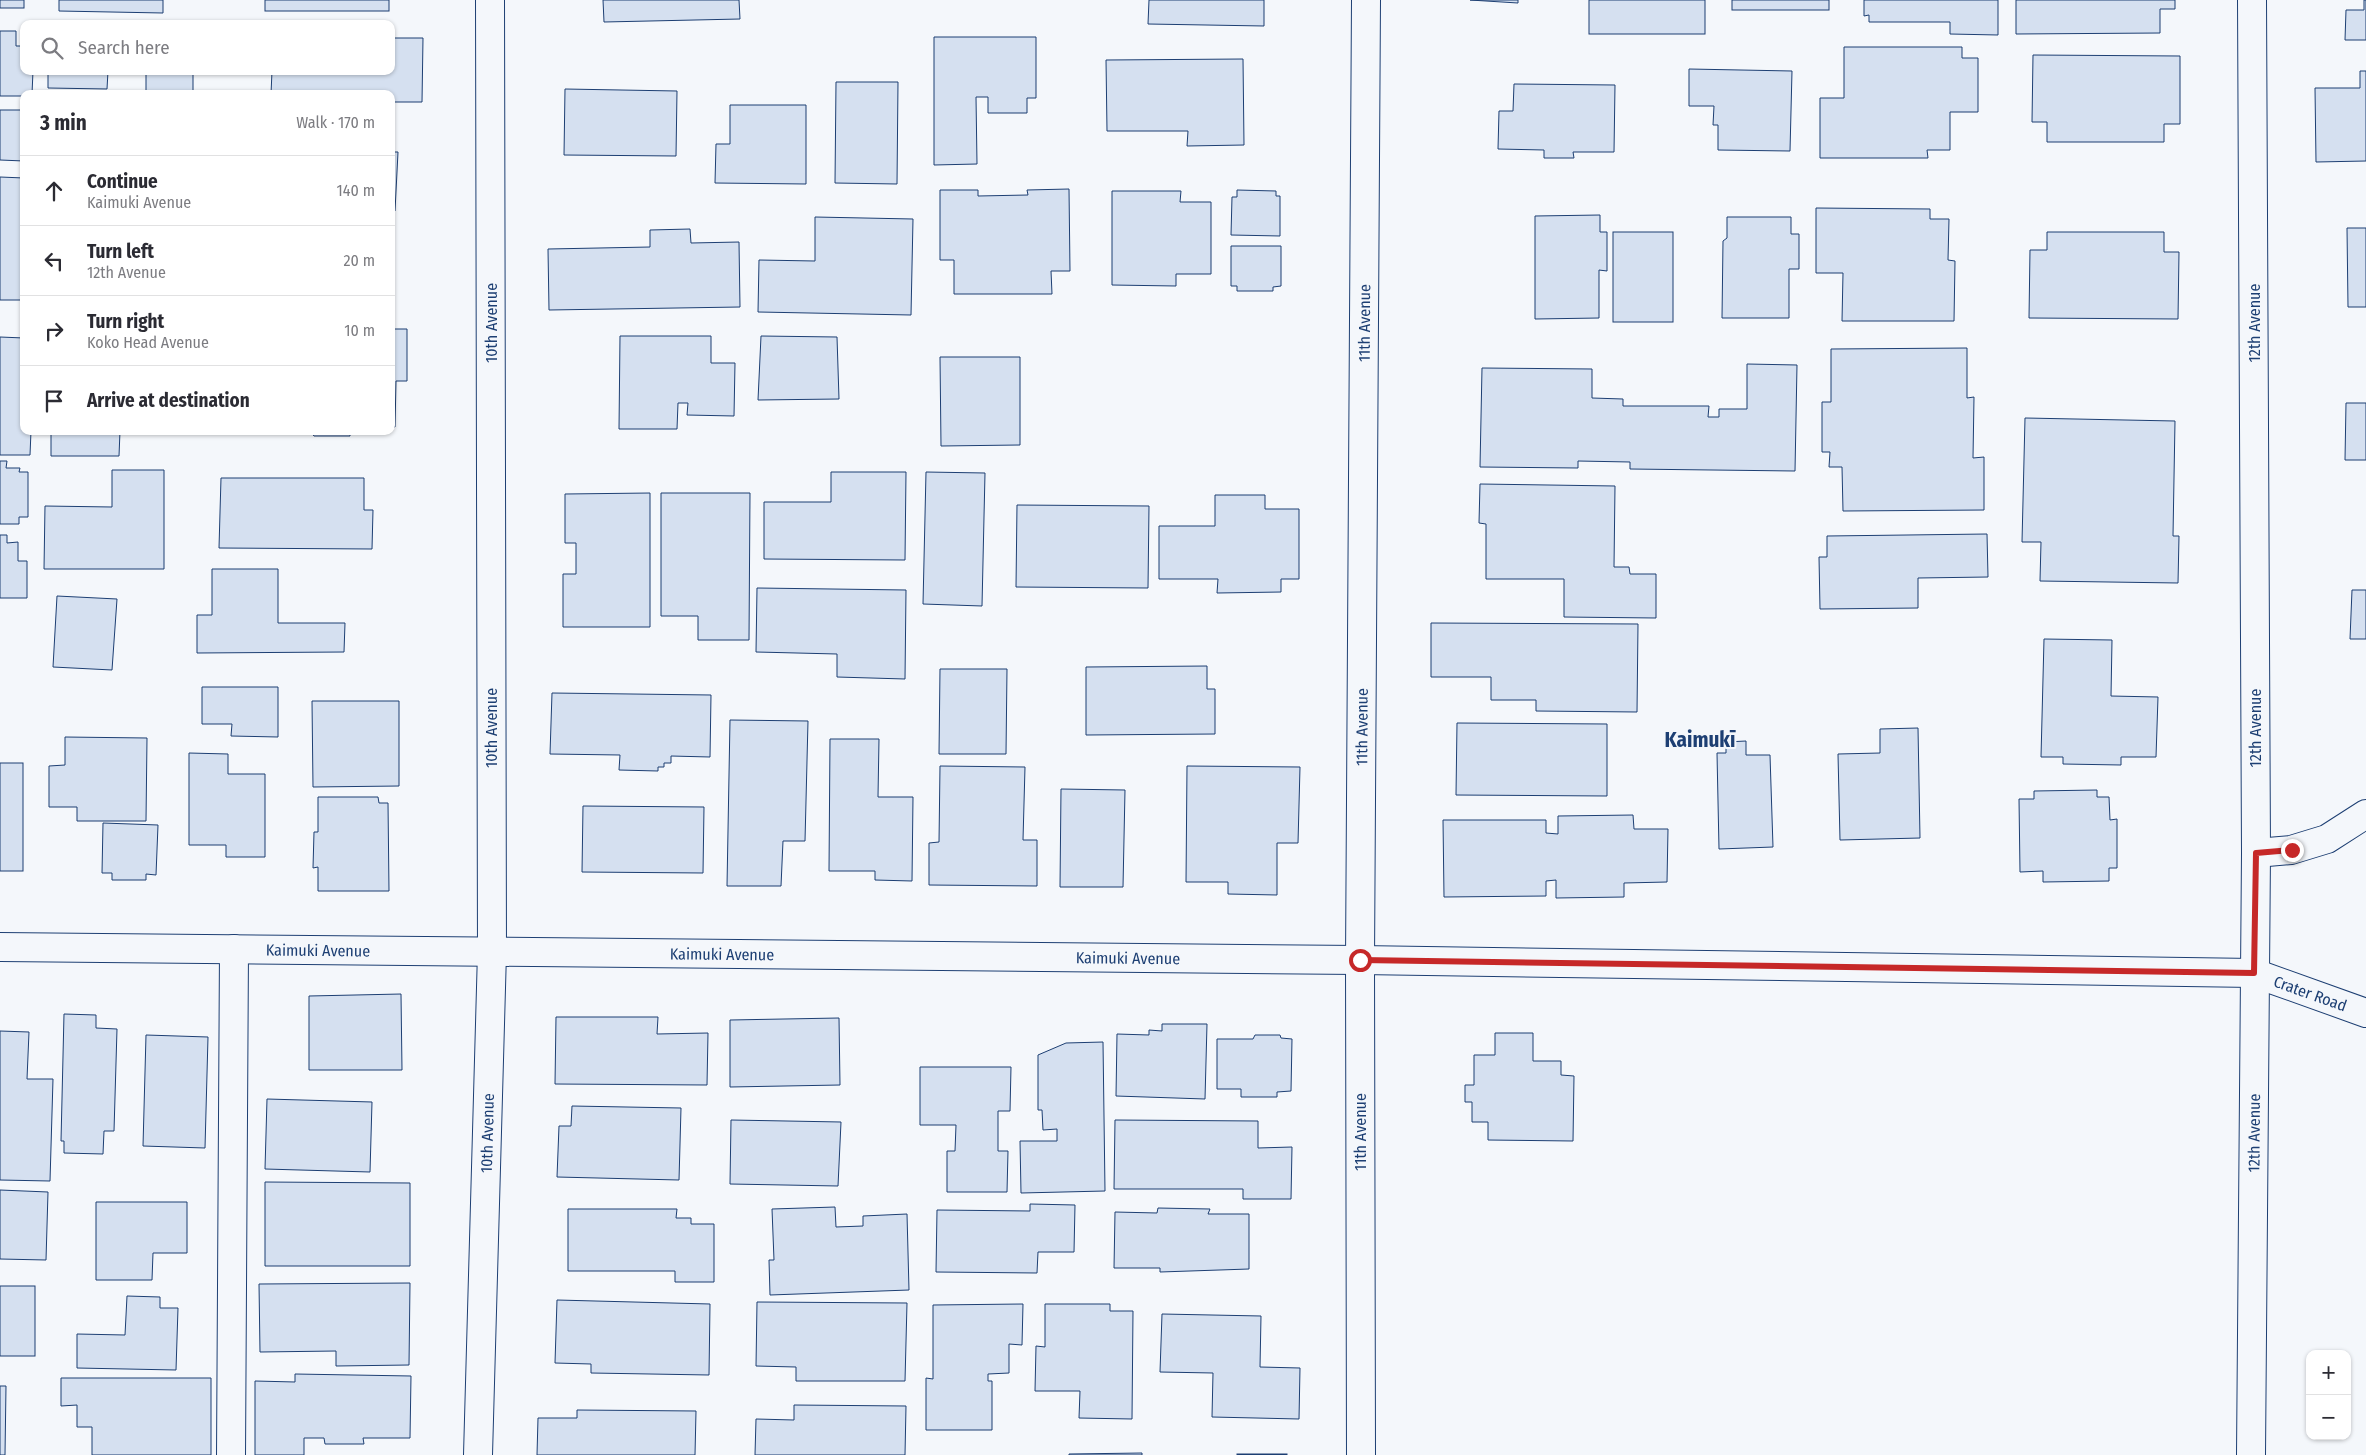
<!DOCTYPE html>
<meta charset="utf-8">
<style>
:root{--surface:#fff;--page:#f7f7f7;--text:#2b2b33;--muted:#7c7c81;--line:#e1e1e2}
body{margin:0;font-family:"Fira Sans Condensed",sans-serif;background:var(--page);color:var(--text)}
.controls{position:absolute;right:15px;bottom:15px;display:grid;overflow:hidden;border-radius:10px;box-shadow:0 1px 4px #0004}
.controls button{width:45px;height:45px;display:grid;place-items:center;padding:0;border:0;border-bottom:1px solid var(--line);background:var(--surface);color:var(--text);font:25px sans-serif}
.stop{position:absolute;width:15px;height:15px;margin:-11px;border:4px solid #c62828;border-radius:50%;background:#fff}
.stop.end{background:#c62828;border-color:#fff;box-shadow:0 1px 5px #0008}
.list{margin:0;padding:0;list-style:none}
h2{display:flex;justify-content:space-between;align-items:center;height:65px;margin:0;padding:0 20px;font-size:21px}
h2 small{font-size:16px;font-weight:400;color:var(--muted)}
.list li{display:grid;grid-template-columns:32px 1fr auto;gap:15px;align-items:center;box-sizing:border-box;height:70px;padding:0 20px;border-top:1px solid var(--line)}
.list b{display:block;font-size:19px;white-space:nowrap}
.list p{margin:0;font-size:16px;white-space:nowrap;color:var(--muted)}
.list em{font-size:16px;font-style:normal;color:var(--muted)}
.icon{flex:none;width:28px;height:28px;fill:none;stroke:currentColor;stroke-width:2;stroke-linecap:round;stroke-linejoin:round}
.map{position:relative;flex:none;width:2366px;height:1455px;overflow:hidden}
.search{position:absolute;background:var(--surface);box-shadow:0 1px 4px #0004;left:20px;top:20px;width:375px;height:55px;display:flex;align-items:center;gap:12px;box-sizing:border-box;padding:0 18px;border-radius:10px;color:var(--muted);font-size:19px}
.panel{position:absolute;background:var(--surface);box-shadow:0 1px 4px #0004;left:20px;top:90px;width:375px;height:345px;border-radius:10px}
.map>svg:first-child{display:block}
.building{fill:#d5e0f0;stroke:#1d3f73}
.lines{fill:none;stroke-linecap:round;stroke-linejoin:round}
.minor-casing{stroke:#1d3f73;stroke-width:30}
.minor{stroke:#f4f7fb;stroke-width:28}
.route{stroke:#c62828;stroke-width:6}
.labels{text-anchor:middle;stroke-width:4;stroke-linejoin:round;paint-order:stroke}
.street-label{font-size:16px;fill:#1d3f73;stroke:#f4f7fb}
.district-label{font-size:21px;font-weight:bold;fill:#1d3f73;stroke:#f4f7fb}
</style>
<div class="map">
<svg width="2366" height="1455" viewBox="0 0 2366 1455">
<rect width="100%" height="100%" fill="#f4f7fb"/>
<g class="building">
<rect x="0" y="0" width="24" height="8"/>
<polygon points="59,0 163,0 163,13 59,11"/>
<rect x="265" y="0" width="124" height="11"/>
<polygon points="603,0 739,0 740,19 604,22"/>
<polygon points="1149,0 1264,0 1264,26 1148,24"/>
<polygon points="1470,0 1518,0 1518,3"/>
<rect x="1589" y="0" width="116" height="34"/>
<rect x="1732" y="0" width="97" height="10"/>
<polygon points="1864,0 1998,0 1998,35 1950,34 1950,22 1869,22 1869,15 1864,16"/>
<polygon points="2016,0 2175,0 2175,9 2160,9 2160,33 2016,34"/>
<polygon points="2364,0 2366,0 2366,40 2345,40 2346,10 2364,10"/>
<polygon points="0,31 16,31 16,46 24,46 24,71 33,71 32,94 24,94 24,96 0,96"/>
<polygon points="934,37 1036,37 1036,98 1027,98 1027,113 988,113 988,97 976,97 977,164 934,165"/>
<polygon points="391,38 423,38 422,102 391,102 391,94 271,94 272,71 391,71"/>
<polygon points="1844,47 1962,47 1962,58 1978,58 1978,112 1950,112 1950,150 1927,150 1928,158 1820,158 1820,98 1844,98"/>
<polygon points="2033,55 2180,56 2180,124 2164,124 2164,142 2047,142 2047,122 2032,122"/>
<polygon points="1243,59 1244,145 1187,146 1188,131 1107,131 1106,60"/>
<polygon points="1689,69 1792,71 1790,151 1718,150 1718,125 1713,125 1714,106 1689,106"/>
<polygon points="48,71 108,71 107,89 48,88"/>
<rect x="146" y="71" width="47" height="20"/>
<polygon points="2360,71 2366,71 2366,161 2316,162 2315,88 2360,88"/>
<polygon points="836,82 898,82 897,184 835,183"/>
<polygon points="1514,84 1615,85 1614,152 1573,152 1574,158 1544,158 1544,150 1498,149 1499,111 1513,111"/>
<polygon points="565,89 677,91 676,156 564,155"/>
<polygon points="730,105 806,105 806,184 715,183 716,144 730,144"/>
<polygon points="0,110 24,110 24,161 0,160"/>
<polygon points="391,152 398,152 395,211 391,211"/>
<polygon points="0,177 24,178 24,300 0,300"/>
<polygon points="1069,189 1070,271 1051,271 1052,294 954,294 954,260 940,260 940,190 978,190 978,196 1028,195 1027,190"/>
<polygon points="1237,190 1276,191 1276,196 1280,196 1280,236 1231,235 1232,197 1237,197"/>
<polygon points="1112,191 1181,191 1180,202 1211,202 1211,274 1176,274 1176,286 1112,285"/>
<polygon points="1816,208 1930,209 1930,219 1949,219 1948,260 1955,261 1954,321 1842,321 1843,273 1816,273"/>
<polygon points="1600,215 1600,232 1607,232 1607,271 1599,270 1599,318 1535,319 1535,216"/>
<polygon points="815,217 913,219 911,315 758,312 759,260 815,261"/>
<polygon points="1727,217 1791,217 1791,234 1799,234 1799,269 1789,269 1789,318 1722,318 1723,241 1727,238"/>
<polygon points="2347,228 2366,228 2366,307 2348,307"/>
<polygon points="690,229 691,243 739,242 740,307 549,310 548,249 650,247 650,230"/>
<rect x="1613" y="232" width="60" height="90"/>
<polygon points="2047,232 2164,232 2164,252 2179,252 2178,319 2029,318 2030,250 2047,250"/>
<polygon points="1231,246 1281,246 1281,286 1273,287 1273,291 1237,291 1237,286 1231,286"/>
<polygon points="391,329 407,329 407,381 396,381 395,427 391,427"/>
<polygon points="620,336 711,336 711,363 735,363 734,416 687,415 688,403 678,403 677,429 619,429"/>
<polygon points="761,336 837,337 839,399 758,400"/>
<polygon points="0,337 24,338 24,431 31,431 30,455 0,455"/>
<polygon points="1967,348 1967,398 1974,397 1973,458 1984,457 1984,510 1843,511 1842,467 1829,467 1830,452 1822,452 1822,402 1831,402 1831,349"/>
<polygon points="940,357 1020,357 1020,445 941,446"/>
<polygon points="1747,364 1797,365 1795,471 1630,469 1630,462 1578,461 1578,468 1480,467 1482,368 1592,369 1592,398 1623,399 1623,406 1709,406 1708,417 1719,417 1719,409 1747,409"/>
<polygon points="2346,403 2366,403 2366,460 2345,460"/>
<polygon points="2025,418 2175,421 2173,536 2179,536 2178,583 2040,581 2041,542 2022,542"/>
<polygon points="51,431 120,431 119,456 51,456"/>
<polygon points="310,431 350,431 350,436 314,436"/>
<polygon points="0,461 7,461 6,468 20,468 19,472 28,472 28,517 19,517 19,524 0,524"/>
<polygon points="112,470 164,470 164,569 44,569 45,506 112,507"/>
<polygon points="831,472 906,472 905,560 764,559 764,502 831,502"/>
<polygon points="926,472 985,473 982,606 923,604"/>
<polygon points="221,478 364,478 364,510 373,510 372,549 219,548"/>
<polygon points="1480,484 1615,486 1614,567 1629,567 1630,574 1656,574 1656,618 1564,617 1564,579 1486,579 1486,524 1479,523"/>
<polygon points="650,493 650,627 563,627 563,574 576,574 576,543 565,543 565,494"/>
<polygon points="661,493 750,493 749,640 698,640 698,616 661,616"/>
<polygon points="1215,495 1265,495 1265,509 1299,509 1299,579 1281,579 1281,592 1217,593 1218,579 1159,579 1159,526 1215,526"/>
<polygon points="1017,505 1149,506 1148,588 1016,587"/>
<polygon points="1987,534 1988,577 1918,578 1918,608 1820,609 1819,557 1827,557 1827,536"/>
<polygon points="0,535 7,535 7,543 18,542 18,561 27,561 27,598 0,598"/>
<polygon points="212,569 278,569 278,623 345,623 344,652 197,653 197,615 212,615"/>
<polygon points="757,588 906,590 905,679 837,677 837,654 756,652"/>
<polygon points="2352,590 2366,590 2366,639 2350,639"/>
<polygon points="57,596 117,599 112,670 53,667"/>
<polygon points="1431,623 1638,624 1637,712 1536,711 1536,700 1491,700 1491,677 1431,677"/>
<polygon points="2044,639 2112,640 2111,696 2158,697 2156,757 2121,757 2121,765 2063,764 2063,757 2041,757"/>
<polygon points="1207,666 1207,689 1215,689 1215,734 1086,735 1086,667"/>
<polygon points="940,669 1007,669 1006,754 939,754"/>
<polygon points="202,687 278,687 278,737 231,736 232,724 202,724"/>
<polygon points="552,693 711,695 710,757 671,756 671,763 664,763 664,767 658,767 658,771 619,770 620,755 550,754"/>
<polygon points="312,701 399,701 399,786 313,787"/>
<polygon points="730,720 808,721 805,841 783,841 781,886 727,886"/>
<polygon points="1457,723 1607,724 1607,796 1456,795"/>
<polygon points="1918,728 1920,838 1840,840 1838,754 1880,753 1880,729"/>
<polygon points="65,737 147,738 146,821 77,821 77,807 49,807 49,766 65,765"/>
<polygon points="830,739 879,739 878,797 913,797 912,881 875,880 875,871 829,871"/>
<polygon points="1746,741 1746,755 1770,755 1773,847 1719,849 1717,753 1726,753 1726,742"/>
<polygon points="189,753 228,754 228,774 265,774 265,857 226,857 226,845 189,845"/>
<rect x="0" y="763" width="23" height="108"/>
<polygon points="940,766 1025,767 1023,840 1037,840 1037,886 929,885 929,843 939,842"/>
<polygon points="1187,766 1300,767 1298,843 1277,843 1277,895 1228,894 1228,882 1186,882"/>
<polygon points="1061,789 1125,790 1123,887 1060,887"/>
<polygon points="2097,790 2097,797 2109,797 2110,820 2117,819 2117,868 2109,868 2109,881 2043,882 2043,871 2020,872 2019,799 2034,799 2034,791"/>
<polygon points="318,797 378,797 379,803 388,803 389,891 318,891 318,867 313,868 314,832 318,832"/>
<polygon points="583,806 704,807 703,873 582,872"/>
<polygon points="1633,815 1634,829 1668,829 1667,882 1624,883 1624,897 1556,898 1556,880 1546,881 1546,896 1444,897 1443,820 1546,820 1546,833 1558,834 1558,816"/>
<polygon points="103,823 158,825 156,875 146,874 146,880 112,880 112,873 102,873"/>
<polygon points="401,994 402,1070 309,1070 309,996"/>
<polygon points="64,1014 96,1015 96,1028 117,1029 114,1131 104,1131 103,1154 64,1153 64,1141 61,1141"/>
<polygon points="556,1017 658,1017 657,1034 708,1033 707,1085 555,1084"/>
<polygon points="839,1018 840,1085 730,1087 730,1020"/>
<polygon points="1162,1024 1207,1024 1205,1099 1116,1096 1117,1034 1149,1035 1149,1030 1162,1031"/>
<polygon points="0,1031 29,1032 27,1079 53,1079 50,1181 0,1180"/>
<polygon points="1495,1033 1533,1033 1533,1061 1561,1061 1561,1075 1574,1076 1573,1141 1488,1140 1488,1122 1472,1122 1472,1102 1465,1102 1465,1085 1474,1085 1474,1055 1495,1055"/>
<polygon points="146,1035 208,1037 205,1148 143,1146"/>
<polygon points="1255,1035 1280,1035 1281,1038 1292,1039 1291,1091 1277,1092 1277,1097 1241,1097 1241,1089 1217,1089 1217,1039 1253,1039"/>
<polygon points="1103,1042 1105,1191 1021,1193 1020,1141 1057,1141 1057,1129 1043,1130 1042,1110 1038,1110 1038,1055 1066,1043"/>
<polygon points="920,1067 1011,1067 1010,1111 998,1111 998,1151 1008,1151 1007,1192 947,1192 947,1151 955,1151 956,1125 920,1125"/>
<polygon points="267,1099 372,1102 370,1172 265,1169"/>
<polygon points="572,1106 681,1108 679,1180 557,1177 559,1126 571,1126"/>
<polygon points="731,1120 841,1122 838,1186 730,1184"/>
<polygon points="1115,1120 1258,1121 1258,1148 1292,1147 1291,1199 1243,1199 1243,1189 1114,1189"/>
<polygon points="265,1182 410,1183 410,1266 265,1266"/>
<polygon points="0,1190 48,1192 46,1260 0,1259"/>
<polygon points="96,1202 187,1202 187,1253 153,1253 152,1280 96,1280"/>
<polygon points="1030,1204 1075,1205 1074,1252 1038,1252 1037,1273 936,1272 937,1210 1030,1211"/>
<polygon points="835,1207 836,1227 863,1226 863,1216 907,1214 909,1290 770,1295 769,1260 774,1260 772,1209"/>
<polygon points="1158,1208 1210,1209 1208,1214 1249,1214 1249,1269 1160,1272 1160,1268 1114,1268 1115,1212 1157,1213"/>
<polygon points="568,1209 677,1209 676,1218 691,1218 691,1224 714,1224 714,1282 675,1282 675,1271 568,1271"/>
<polygon points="410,1283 409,1365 336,1366 336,1351 260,1352 259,1284"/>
<rect x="0" y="1286" width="35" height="70"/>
<polygon points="127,1296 160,1297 160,1308 178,1308 176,1370 77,1368 77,1334 125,1335"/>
<polygon points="557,1300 710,1304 709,1375 591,1373 591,1364 555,1363"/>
<polygon points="757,1302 907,1303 905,1381 796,1381 796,1367 756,1366"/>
<polygon points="1023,1304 1022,1345 1009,1344 1009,1373 988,1374 988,1381 992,1381 992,1430 926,1430 926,1378 933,1379 933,1305"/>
<polygon points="1045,1304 1110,1304 1110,1311 1133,1311 1132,1419 1079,1418 1080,1391 1035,1391 1036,1346 1045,1347"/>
<polygon points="1162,1314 1261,1316 1260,1367 1300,1368 1299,1419 1212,1417 1213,1373 1160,1372"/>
<polygon points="295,1374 411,1376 410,1438 363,1438 364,1444 325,1444 324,1438 304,1438 304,1455 255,1455 255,1381 295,1382"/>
<polygon points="61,1378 211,1378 211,1455 92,1455 92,1427 77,1427 77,1405 61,1406"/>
<polygon points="0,1386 6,1386 5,1455 0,1455"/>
<polygon points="794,1405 906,1406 905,1455 755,1455 756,1419 794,1420"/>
<polygon points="577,1410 696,1411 695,1455 537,1455 538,1418 577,1418"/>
<polygon points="1142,1453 1142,1455 1069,1455 1069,1454"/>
<rect x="1237" y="1454" width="50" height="1"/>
</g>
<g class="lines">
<g class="minor-casing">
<g id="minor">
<polyline points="2256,853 2291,850 2327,839 2366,814"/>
<path id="s1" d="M0 947 1360 960 2254 973 2366 1013"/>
<polyline points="231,1455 234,949"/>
<path id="s2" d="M478 1455 492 952 490 0"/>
<path id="s3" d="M1361 1455 1360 960 1366 0"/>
<path id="s4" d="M2251 1455 2256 853 2252 0"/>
</g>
</g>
<use href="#minor" class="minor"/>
</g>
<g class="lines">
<polyline class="route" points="1360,960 2254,973 2256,853 2292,850"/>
</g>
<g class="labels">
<g class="street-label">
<text transform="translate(491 323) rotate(-90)" y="6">10th Avenue</text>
<text dy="6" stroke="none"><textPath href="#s3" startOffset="1132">11th Avenue</textPath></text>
<text transform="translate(2254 323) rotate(-90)" y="6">12th Avenue</text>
<text dy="6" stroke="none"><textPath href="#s3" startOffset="728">11th Avenue</textPath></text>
<text transform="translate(491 728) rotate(-90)" y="6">10th Avenue</text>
<text transform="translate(2255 728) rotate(-90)" y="6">12th Avenue</text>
<text dy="6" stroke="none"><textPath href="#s1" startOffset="318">Kaimuki Avenue</textPath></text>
<text dy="6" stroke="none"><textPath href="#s1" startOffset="722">Kaimuki Avenue</textPath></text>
<text dy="6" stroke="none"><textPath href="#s1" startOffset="1128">Kaimuki Avenue</textPath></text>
<text dy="6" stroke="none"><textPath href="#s1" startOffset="2314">Crater Road</textPath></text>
<text transform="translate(1360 1132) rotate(-90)" y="6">11th Avenue</text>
<text dy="6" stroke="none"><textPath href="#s4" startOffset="322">12th Avenue</textPath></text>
<text dy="6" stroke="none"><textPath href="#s2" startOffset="322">10th Avenue</textPath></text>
</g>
<g class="district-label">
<text x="1700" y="747">Kaimukī</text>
</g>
</g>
</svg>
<div class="controls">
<button>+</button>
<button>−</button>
</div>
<div class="stop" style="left:1360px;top:960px"></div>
<div class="stop end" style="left:2292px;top:850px"></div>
<div class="search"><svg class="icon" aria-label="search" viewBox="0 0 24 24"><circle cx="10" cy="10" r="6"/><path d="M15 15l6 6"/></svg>Search here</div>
<section class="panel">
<h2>3 min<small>Walk · 170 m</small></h2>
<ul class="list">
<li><svg class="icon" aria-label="ahead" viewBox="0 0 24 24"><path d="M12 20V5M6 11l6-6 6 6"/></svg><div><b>Continue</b><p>Kaimuki Avenue</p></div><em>140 m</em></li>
<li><svg class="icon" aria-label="left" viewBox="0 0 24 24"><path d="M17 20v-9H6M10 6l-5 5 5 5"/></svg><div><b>Turn left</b><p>12th Avenue</p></div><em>20 m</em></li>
<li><svg class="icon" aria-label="right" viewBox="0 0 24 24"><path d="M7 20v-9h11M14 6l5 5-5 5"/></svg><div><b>Turn right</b><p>Koko Head Avenue</p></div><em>10 m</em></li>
<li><svg class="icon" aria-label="arrive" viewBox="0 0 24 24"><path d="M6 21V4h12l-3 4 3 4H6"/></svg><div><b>Arrive at destination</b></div></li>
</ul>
</section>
</div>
